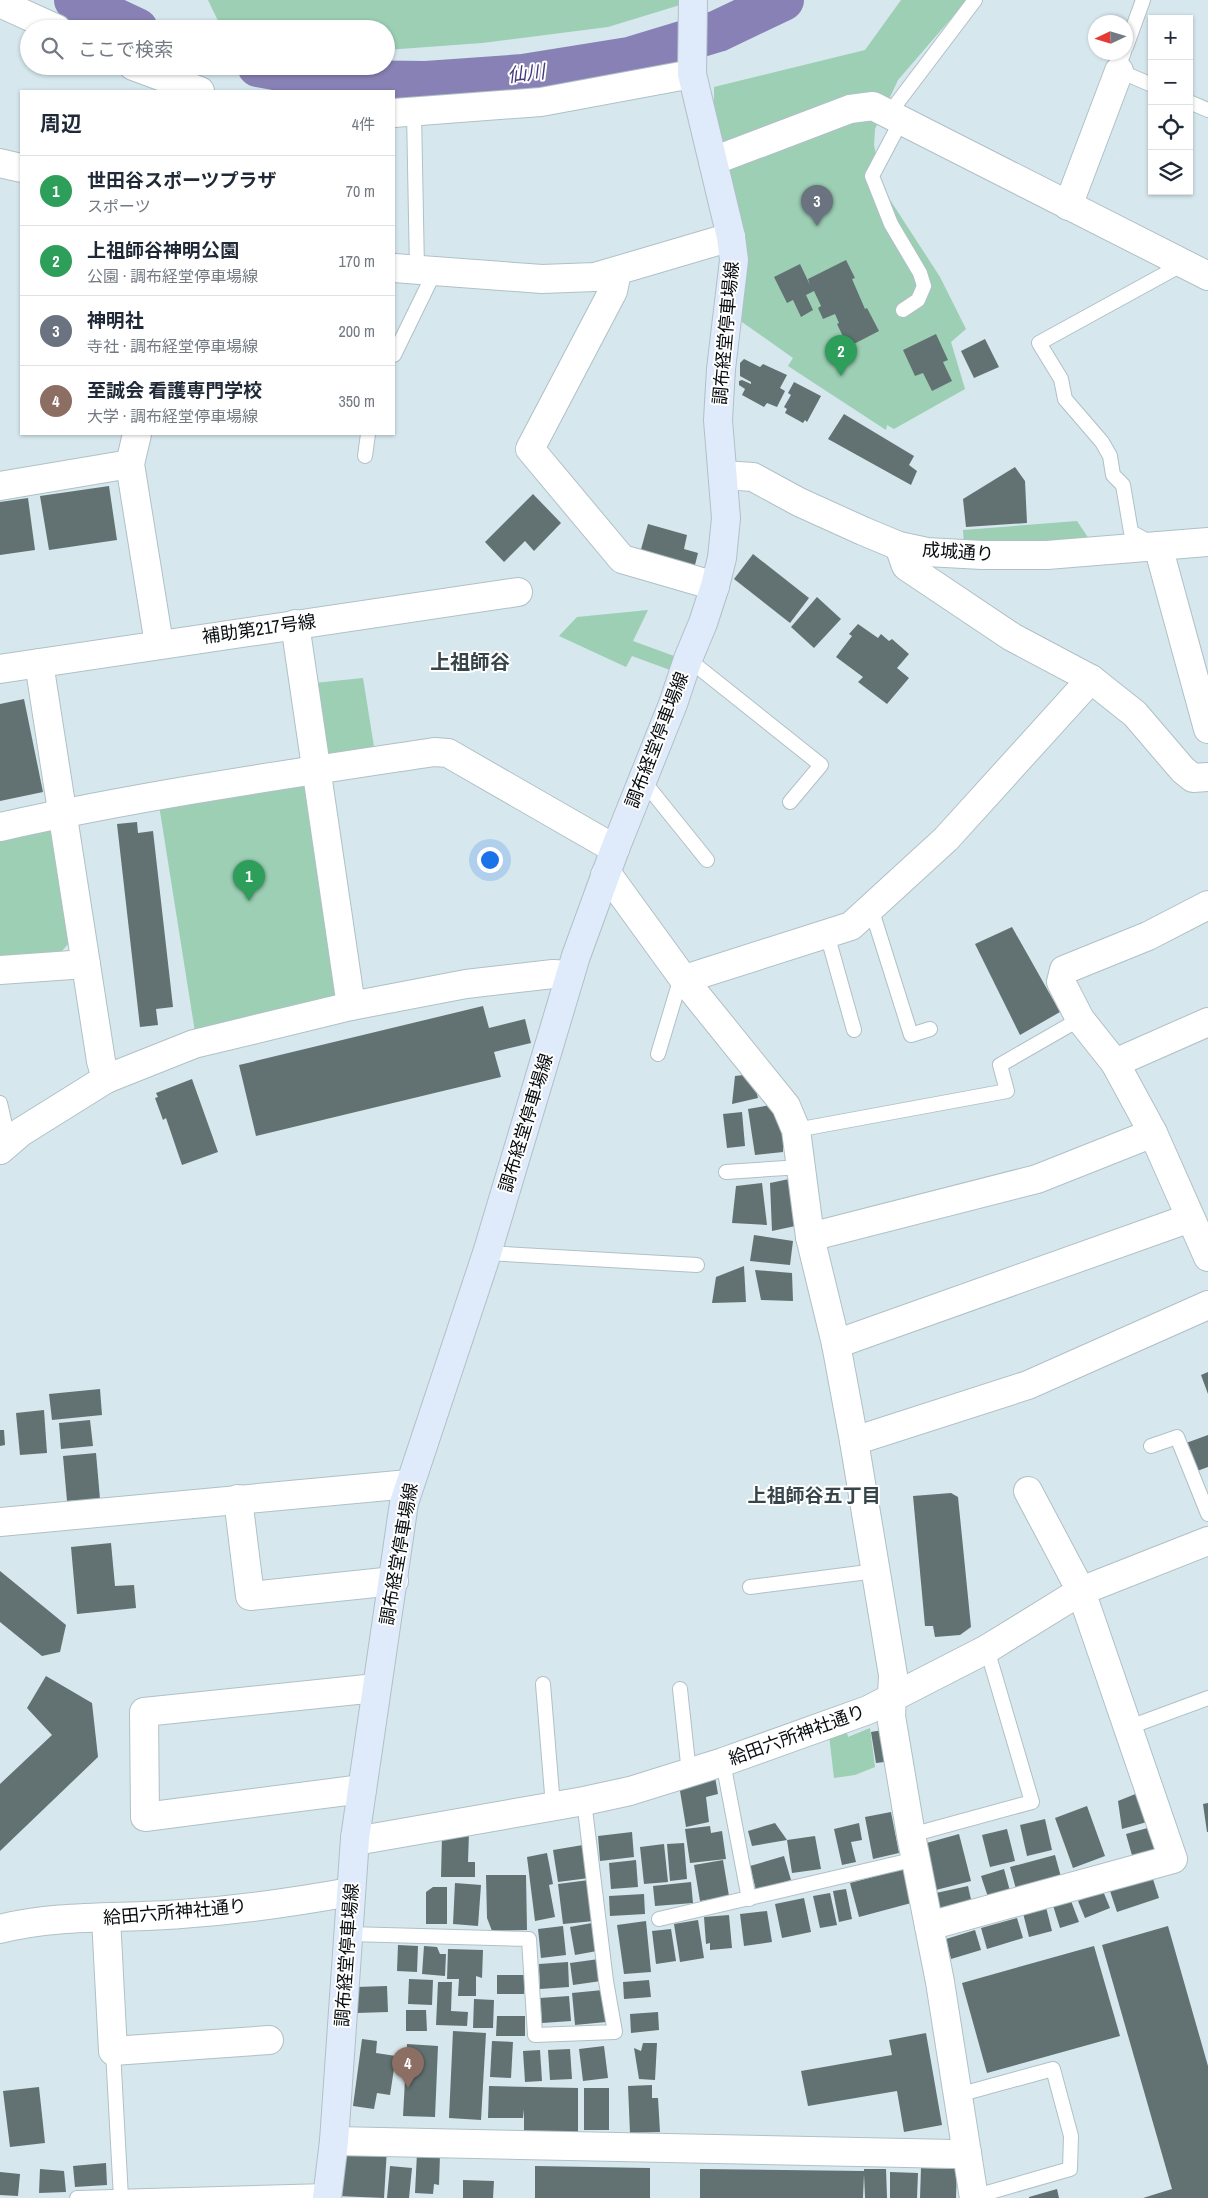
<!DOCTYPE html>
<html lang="ja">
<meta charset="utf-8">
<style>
:root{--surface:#fff;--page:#f6f6f7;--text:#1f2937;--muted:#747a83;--line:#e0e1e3;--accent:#875000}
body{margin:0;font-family:"Archivo Narrow","Noto Sans JP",sans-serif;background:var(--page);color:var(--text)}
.controls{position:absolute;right:15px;top:15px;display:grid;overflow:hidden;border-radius:0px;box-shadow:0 1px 4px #0004}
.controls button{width:45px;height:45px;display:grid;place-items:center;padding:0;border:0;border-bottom:1px solid var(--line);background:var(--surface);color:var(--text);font:25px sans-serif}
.compass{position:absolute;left:1088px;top:15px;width:45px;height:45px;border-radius:50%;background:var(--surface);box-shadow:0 1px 4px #0004;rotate:266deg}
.you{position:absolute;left:489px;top:859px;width:18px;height:18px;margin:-12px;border:4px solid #fff;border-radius:50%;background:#1a73e8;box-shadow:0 0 0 8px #1a73e833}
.badge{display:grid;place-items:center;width:32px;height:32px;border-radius:50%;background:var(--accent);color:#fff;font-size:16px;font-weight:700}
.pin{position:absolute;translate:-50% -41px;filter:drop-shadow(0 1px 2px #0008)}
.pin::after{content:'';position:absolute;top:26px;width:18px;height:15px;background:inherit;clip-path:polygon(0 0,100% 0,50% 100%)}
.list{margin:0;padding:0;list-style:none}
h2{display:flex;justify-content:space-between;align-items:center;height:65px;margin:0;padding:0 20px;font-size:21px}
h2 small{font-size:16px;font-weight:400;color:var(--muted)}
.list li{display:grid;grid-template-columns:32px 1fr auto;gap:15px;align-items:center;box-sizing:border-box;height:70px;padding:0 20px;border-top:1px solid var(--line)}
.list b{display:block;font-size:19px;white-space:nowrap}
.list p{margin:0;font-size:16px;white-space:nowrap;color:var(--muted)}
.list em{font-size:16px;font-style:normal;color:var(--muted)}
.icon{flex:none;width:28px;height:28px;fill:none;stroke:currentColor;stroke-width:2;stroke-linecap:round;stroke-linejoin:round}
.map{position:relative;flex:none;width:1208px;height:2198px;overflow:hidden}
.search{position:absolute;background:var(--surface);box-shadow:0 1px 4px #0004;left:20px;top:20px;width:375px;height:55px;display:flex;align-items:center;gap:12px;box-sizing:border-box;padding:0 18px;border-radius:28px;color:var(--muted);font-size:19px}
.panel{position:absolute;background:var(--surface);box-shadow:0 1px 4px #0004;left:20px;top:90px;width:375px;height:345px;border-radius:0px}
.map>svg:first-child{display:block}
.green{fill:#9ccfb4}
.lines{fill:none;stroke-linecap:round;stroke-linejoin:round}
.river{stroke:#8881b5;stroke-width:42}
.building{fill:#627272}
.service-casing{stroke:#b0c0c7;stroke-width:16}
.minor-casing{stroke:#b0c0c7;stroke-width:30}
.tertiary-casing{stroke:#b0c0c7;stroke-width:30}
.secondary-casing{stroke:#b0c0c7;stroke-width:30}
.service{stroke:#fff;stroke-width:14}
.minor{stroke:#fff;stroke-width:28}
.tertiary{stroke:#fff;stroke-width:28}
.secondary{stroke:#dfeafb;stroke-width:28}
.labels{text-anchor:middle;stroke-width:4;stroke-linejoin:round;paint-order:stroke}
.street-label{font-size:18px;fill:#080d0f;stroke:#fff}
.water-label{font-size:19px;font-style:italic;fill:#46397b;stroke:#fff}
.neighbourhood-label{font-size:19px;font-weight:bold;fill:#37454b;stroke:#fff}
.quarter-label{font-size:20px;font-weight:bold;fill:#37454b;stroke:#fff}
</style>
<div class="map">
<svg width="1208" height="2198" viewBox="0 0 1208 2198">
<rect width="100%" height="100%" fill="#d6e7ee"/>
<g class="green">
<polygon points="208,0 679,0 680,5 608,27 482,43 386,50 386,29 222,29"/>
<polygon points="901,0 967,0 898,80 875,129 874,145 883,189 940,277 966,329 951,342 965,389 894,429 887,425 886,430 788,366 793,358 742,322 743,256 714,105 714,87 865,50"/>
<polygon points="1077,521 1089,539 1013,545 964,544 963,530"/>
<polygon points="648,610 633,641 674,656 670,670 632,656 626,667 559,636 577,617"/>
<polygon points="363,678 375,753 332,758 325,751 314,683"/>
<polygon points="305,779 340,997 195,1032 159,805"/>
<polygon points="48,829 58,834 70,942 60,953 0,957 0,840"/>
<polygon points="870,1728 875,1767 855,1775 834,1778 829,1735 846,1729 848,1737"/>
</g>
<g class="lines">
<g class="river">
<polyline points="75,0 137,29"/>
<polyline points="258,66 341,81 426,82 523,75 629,58 718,31 783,0"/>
</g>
</g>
<g class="building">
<polygon points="846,260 855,278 852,279 865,309 867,308 879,331 848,347 837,324 839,323 835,314 823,319 818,308 821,306 814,291 806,295 813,310 801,317 793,300 787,303 774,277 800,264 810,285 808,279"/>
<polygon points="936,334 948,360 943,362 952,381 932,391 923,373 915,376 903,350"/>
<polygon points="985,339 999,367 974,378 961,351"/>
<polygon points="744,359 760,367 763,364 787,375 780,388 785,391 777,407 767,403 764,407 742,395 745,389 739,385 739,381 742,380 751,384 751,382 740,376 740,363"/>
<polygon points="794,382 821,396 807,422 805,420 803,423 785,413 787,409 784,407 791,395 788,393"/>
<polygon points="844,414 914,456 909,465 917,471 911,485 828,439"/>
<polygon points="1015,467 1025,481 1027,523 966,527 963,499"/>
<polygon points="109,486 117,540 49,550 40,496"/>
<polygon points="533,494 561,523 534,551 525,541 504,562 485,542"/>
<polygon points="28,498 35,550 0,555 0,502"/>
<polygon points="648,524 687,535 684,549 698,553 694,569 640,553"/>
<polygon points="753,554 809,598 790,623 734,579"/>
<polygon points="817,597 841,619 814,648 791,627"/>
<polygon points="858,624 878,638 881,634 889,641 892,639 909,654 897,668 909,678 887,704 858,682 863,677 836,657 852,636 849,634"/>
<polygon points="24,699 43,792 0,801 0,704"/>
<polygon points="137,822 138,833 153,831 173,1007 156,1009 158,1025 140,1027 117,824"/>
<polygon points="1012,927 1060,1012 1020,1035 975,944"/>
<polygon points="483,1006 489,1028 525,1019 531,1043 494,1052 501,1077 256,1136 239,1065"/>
<polygon points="752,1074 758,1098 732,1104 735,1076"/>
<polygon points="192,1079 218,1152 182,1165 166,1118 163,1120 155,1098 158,1097 156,1093"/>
<polygon points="771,1105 783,1122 783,1152 755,1155 748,1109"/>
<polygon points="742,1112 745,1146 727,1148 723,1114"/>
<polygon points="794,1178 800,1225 772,1231 770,1183"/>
<polygon points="762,1183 767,1225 732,1223 736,1186"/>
<polygon points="754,1235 793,1241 790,1265 750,1261"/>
<polygon points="744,1266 746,1302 712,1303 716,1277"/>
<polygon points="755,1270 792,1273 793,1301 761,1300"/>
<polygon points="1208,1372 1208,1394 1201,1375"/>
<polygon points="100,1389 102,1415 52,1420 49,1394"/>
<polygon points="44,1410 47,1453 20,1455 16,1413"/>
<polygon points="90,1420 93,1446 61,1449 59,1423"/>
<polygon points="0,1430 4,1430 5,1445 0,1446"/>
<polygon points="1208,1435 1208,1467 1197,1471 1186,1443"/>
<polygon points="96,1453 100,1499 67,1501 63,1456"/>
<polygon points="951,1493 958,1497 971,1627 960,1635 935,1637 933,1626 925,1626 913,1496"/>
<polygon points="111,1543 115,1586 134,1585 136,1608 77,1614 71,1547"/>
<polygon points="0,1571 66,1625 60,1652 42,1656 0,1622"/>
<polygon points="46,1676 92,1703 98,1757 0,1851 0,1784 52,1735 27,1708"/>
<polygon points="888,1729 892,1761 876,1763 871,1732"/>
<polygon points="715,1777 718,1794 706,1797 709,1822 686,1827 679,1785"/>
<polygon points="1138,1793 1147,1822 1122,1829 1118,1801"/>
<polygon points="1208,1803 1208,1832 1207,1832 1203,1804"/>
<polygon points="1087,1806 1105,1856 1073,1868 1055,1818"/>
<polygon points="891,1812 899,1853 873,1859 865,1817"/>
<polygon points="1045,1819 1052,1850 1027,1856 1020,1825"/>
<polygon points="775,1823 787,1840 815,1836 821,1869 792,1873 787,1840 752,1846 748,1831"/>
<polygon points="859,1823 862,1840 851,1842 856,1862 842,1865 834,1829"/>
<polygon points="710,1826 711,1833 722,1831 726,1859 690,1863 685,1829"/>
<polygon points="1151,1827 1159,1851 1133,1859 1126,1834"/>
<polygon points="1007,1829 1015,1861 990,1867 982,1835"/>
<polygon points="632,1832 634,1857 600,1861 598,1836"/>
<polygon points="469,1833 468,1862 475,1862 475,1877 441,1877 442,1836"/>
<polygon points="959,1834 971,1881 936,1890 923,1844"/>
<polygon points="684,1843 687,1879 670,1881 667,1844"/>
<polygon points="664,1844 668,1882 644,1884 640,1847"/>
<polygon points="583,1845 589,1878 558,1882 553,1850"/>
<polygon points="547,1853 553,1884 549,1885 555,1917 535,1921 527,1857"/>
<polygon points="1055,1855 1061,1877 1016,1889 1010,1867"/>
<polygon points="784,1856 791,1880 756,1890 750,1866"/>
<polygon points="636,1860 638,1887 611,1889 609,1863"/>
<polygon points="723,1860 729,1896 700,1901 694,1865"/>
<polygon points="907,1868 915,1902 859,1917 850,1883"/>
<polygon points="1004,1869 1010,1891 988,1897 981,1876"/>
<polygon points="486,1875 526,1875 527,1930 492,1931 487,1918"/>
<polygon points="1152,1876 1159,1898 1117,1912 1110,1891"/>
<polygon points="589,1880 594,1921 563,1924 558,1884"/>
<polygon points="691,1882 693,1903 655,1906 653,1886"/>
<polygon points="455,1883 481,1885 478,1926 453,1924"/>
<polygon points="968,1886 972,1904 940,1911 936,1893"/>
<polygon points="433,1887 447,1887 447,1924 426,1924 426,1892"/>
<polygon points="846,1889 852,1919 839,1922 833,1891"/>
<polygon points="1103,1891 1110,1908 1085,1918 1078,1901"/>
<polygon points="830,1893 837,1925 820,1928 813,1896"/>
<polygon points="1068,1893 1079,1922 1060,1928 1051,1899"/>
<polygon points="644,1894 645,1914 610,1916 609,1896"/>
<polygon points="804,1898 811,1932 782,1938 775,1904"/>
<polygon points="1046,1907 1052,1931 1029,1937 1023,1913"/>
<polygon points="767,1911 772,1942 744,1946 740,1914"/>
<polygon points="729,1915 732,1948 710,1950 710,1943 706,1944 704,1917"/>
<polygon points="1017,1918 1023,1938 987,1949 981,1928"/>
<polygon points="698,1920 704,1958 680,1962 674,1924"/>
<polygon points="646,1921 651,1972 624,1974 617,1925"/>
<polygon points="592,1923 597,1951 575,1955 570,1927"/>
<polygon points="563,1926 566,1955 541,1958 538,1929"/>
<polygon points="1168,1926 1208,2066 1208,2198 1143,2198 1172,2189 1102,1945"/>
<polygon points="671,1929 676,1961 656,1964 652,1931"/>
<polygon points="975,1930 981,1950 951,1959 946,1939"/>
<polygon points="398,1945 418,1946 417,1972 397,1971"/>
<polygon points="424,1946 437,1947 440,1954 446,1954 445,1976 422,1974"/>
<polygon points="1094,1946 1120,2036 987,2073 962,1983"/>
<polygon points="448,1949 483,1950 482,1978 476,1976 476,1996 458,1996 459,1979 447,1979"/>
<polygon points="599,1959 601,1981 573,1985 570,1963"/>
<polygon points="568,1962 569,1987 540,1989 539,1964"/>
<rect x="497" y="1975" width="27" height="19"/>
<polygon points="409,1979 433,1980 432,2005 408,2004"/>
<polygon points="649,1980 651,1997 624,1999 623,1982"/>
<polygon points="438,1982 452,1982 451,2011 468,2012 467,2026 436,2025"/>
<polygon points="387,1986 388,2012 357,2013 356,1987"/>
<polygon points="603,1990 606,2022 575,2025 572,1993"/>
<polygon points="569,1996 571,2021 542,2023 540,1998"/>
<polygon points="474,1999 494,2000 493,2028 473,2028"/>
<polygon points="406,2010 426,2010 427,2031 406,2031"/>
<polygon points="658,2012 659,2030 631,2033 630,2014"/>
<polygon points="497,2016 525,2016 525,2036 496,2036"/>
<polygon points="453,2031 486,2033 481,2120 449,2118"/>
<polygon points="926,2033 942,2125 904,2132 897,2091 808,2106 801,2071 892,2055 889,2040"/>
<polygon points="362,2039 377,2041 376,2053 396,2056 390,2095 377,2093 374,2109 353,2106"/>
<polygon points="492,2041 513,2042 511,2078 490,2077"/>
<polygon points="643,2043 657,2043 655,2080 639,2079 634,2048 641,2051"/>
<polygon points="407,2044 438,2046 435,2117 403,2116"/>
<polygon points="604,2046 608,2078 583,2081 579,2049"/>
<polygon points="570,2049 572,2079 550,2080 548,2050"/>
<polygon points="540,2050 542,2081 525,2082 523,2051"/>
<polygon points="652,2085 652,2098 658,2098 660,2132 630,2133 628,2086"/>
<polygon points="489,2086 578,2088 578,2136 524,2135 524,2109 523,2118 488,2118"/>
<polygon points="39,2087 45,2143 10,2147 3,2091"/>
<rect x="584" y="2088" width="25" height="42"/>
<polygon points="341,2146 387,2149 384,2198 337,2196"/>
<polygon points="417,2153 440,2155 439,2185 434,2184 433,2194 415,2193"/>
<polygon points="106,2163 107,2185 75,2187 73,2166"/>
<polygon points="390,2166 412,2168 409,2198 387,2198"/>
<polygon points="535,2166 650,2168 650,2198 535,2198"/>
<polygon points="921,2168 957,2169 956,2198 920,2198"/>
<polygon points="40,2169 64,2171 66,2192 39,2193"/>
<polygon points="700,2169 864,2171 864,2169 886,2169 887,2198 865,2198 864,2174 863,2198 700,2198"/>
<polygon points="0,2172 20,2174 18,2196 0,2195"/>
<polygon points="890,2172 918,2173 917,2198 890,2198"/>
<polygon points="463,2180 494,2181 493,2198 463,2198"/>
<polygon points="1057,2189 1059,2198 1029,2198 1029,2197"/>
</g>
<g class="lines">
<g class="service-casing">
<g id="service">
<polyline points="1126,47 1143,0"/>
<polyline points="1124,52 1117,70 1152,85"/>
<polyline points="1189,102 1208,110"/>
<polyline points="414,112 417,270"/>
<polyline points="888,115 975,0"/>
<polyline points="901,121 872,176 891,224 920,273 924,286 918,300 903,310"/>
<polyline points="394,355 435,271"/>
<polyline points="365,456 368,434"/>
<polyline points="1151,543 1131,532 1123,485 1113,475 1110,456 1102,442 1065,399 1061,379 1039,343 1183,264"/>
<polyline points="688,659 821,765 790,802"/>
<polyline points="640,785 649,788 707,860"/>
<polyline points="871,908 911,1035 930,1029"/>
<polyline points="827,934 854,1030"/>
<polyline points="658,1054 679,984 685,981"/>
<polyline points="0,1103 9,1142"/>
<polyline points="796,1130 1007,1091 1000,1065 1080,1019"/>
<polyline points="726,1172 801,1167"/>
<polyline points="487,1253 697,1265"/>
<polyline points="1151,1446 1177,1437 1208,1514"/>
<polyline points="750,1587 876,1571"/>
<polyline points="543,1684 553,1806"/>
<polyline points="680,1689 689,1773"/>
<polyline points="1127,1728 1208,1698"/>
<polyline points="723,1762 749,1899"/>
<polyline points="911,1835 1032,1802 987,1649"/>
<polyline points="659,1919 916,1859"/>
<polyline points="349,1934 529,1939 535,2035 615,2032 606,1981 584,1801"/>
<polyline points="113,2051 121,2198"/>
<polyline points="958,2095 1053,2069 1071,2136 1070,2169 973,2197"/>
<polyline points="77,2198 328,2191"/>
</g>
</g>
<g class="minor-casing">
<g id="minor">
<polyline points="0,3 57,29"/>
<polyline points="133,66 200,91"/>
<polyline points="394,113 541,102 692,74"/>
<polyline points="713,161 850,109 873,106 1208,276"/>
<polyline points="0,163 21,168"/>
<polyline points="1068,206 1119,71"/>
<polyline points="394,268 542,279 595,277 731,237"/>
<polyline points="617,272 613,291 530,449 622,559 715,586"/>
<polyline points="137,434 130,464 159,644"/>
<polyline points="0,486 130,464"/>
<polyline points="899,546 906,566 1012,637 1091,679 1135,714 1183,770 1193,778 1208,777"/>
<polyline points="295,624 351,1006"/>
<polyline points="39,663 101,1061 106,1079"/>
<path d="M0 827C143 795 289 774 434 752L448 753 615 849"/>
<polyline points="605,875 611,879 685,981 786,1106 796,1130 810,1237 836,1344 854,1441 893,1675 891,1716 911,1835 940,1982 974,2198"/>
<polyline points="1208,905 1148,936 1064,970 1061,982 1080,1019 1115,1063 1153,1133 1208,1257"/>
<polyline points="0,970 86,964"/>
<polyline points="685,981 691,977 851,926 946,839 1091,679"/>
<polyline points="1115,1063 1208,1022"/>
<polyline points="0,1150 21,1132 106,1079 194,1044 351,1006 466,984 553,974 570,975"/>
<polyline points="810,1237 1037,1179 1153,1133"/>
<polyline points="836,1344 1190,1218"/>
<polyline points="854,1441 1028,1385 1208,1305"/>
<polyline points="238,1499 250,1596 394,1581"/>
<polyline points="362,1789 145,1817 144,1712 376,1688"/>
<polyline points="355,1838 367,1839 584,1801 630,1791 723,1762 868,1710 987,1649 1081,1591 1208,1541"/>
<polyline points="106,1918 113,2051 269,2040"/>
<polyline points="929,1926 1173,1859 1081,1591 1028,1491"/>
<path d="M0 1929C59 1914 120 1919 181 1914 237 1910 295 1902 350 1892"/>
<polyline points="334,2141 954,2154 967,2153"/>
</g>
</g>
<g class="tertiary-casing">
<g id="tertiary">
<polyline points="723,475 753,477 799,502 863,531 899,546 927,552 982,555 1047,555 1208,542"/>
<polyline points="1158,546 1208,729"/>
<polyline points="0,669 518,592"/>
<polyline points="0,1522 409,1484"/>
</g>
</g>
<g class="secondary-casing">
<polyline id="secondary" points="327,2198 334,2141 355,1838 404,1503 487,1253 576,956 615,849 673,704 688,659 703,623 715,586 722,558 726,518 718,420 721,369 734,260 731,237 692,74 693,0"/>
</g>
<use href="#service" class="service"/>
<use href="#minor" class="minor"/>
<use href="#tertiary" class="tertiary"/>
<use href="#secondary" class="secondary"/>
</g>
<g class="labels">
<g class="street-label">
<text transform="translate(726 333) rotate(-85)" y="6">調布経堂停車場線</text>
<text transform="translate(958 552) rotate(4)" y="6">成城通り</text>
<text transform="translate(259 629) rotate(-8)" y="6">補助第217号線</text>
<text transform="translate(657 740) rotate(-69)" y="6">調布経堂停車場線</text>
<text transform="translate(526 1123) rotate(-73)" y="6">調布経堂停車場線</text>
<text transform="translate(399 1554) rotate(-80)" y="6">調布経堂停車場線</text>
<text transform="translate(797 1735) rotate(-20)" y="6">給田六所神社通り</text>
<text transform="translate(175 1912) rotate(-5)" y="6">給田六所神社通り</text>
<text transform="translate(347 1955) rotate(-86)" y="6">調布経堂停車場線</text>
</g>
<g class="water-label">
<text transform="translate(526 73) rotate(-7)" y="7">仙川</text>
</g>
<g class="neighbourhood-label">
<text x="814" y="1502">上祖師谷五丁目</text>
</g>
<g class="quarter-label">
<text x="470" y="669">上祖師谷</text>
</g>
</g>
</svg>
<div class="controls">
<button>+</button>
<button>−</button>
<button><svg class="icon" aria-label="locate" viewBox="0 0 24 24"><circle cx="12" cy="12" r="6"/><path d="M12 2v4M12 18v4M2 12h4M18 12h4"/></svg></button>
<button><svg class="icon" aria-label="layers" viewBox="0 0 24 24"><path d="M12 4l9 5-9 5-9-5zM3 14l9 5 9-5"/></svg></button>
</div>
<svg class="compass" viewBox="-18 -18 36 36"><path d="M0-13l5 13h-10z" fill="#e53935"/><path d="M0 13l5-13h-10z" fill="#747a83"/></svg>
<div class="you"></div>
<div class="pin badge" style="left:249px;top:901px;background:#2e9e5b">1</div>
<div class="pin badge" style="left:841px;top:376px;background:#2e9e5b">2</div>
<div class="pin badge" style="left:817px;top:226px;background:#6b7280">3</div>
<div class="pin badge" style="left:408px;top:2088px;background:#8d6e63">4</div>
<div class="search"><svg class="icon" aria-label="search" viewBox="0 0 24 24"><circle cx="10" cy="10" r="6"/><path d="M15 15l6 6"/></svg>ここで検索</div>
<section class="panel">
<h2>周辺<small>4件</small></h2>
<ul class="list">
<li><span class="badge" style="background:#2e9e5b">1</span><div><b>世田谷スポーツプラザ</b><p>スポーツ</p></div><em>70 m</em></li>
<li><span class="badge" style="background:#2e9e5b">2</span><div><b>上祖師谷神明公園</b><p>公園 · 調布経堂停車場線</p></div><em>170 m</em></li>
<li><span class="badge" style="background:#6b7280">3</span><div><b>神明社</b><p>寺社 · 調布経堂停車場線</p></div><em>200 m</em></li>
<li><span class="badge" style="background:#8d6e63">4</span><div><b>至誠会 看護専門学校</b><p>大学 · 調布経堂停車場線</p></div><em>350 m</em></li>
</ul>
</section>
</div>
